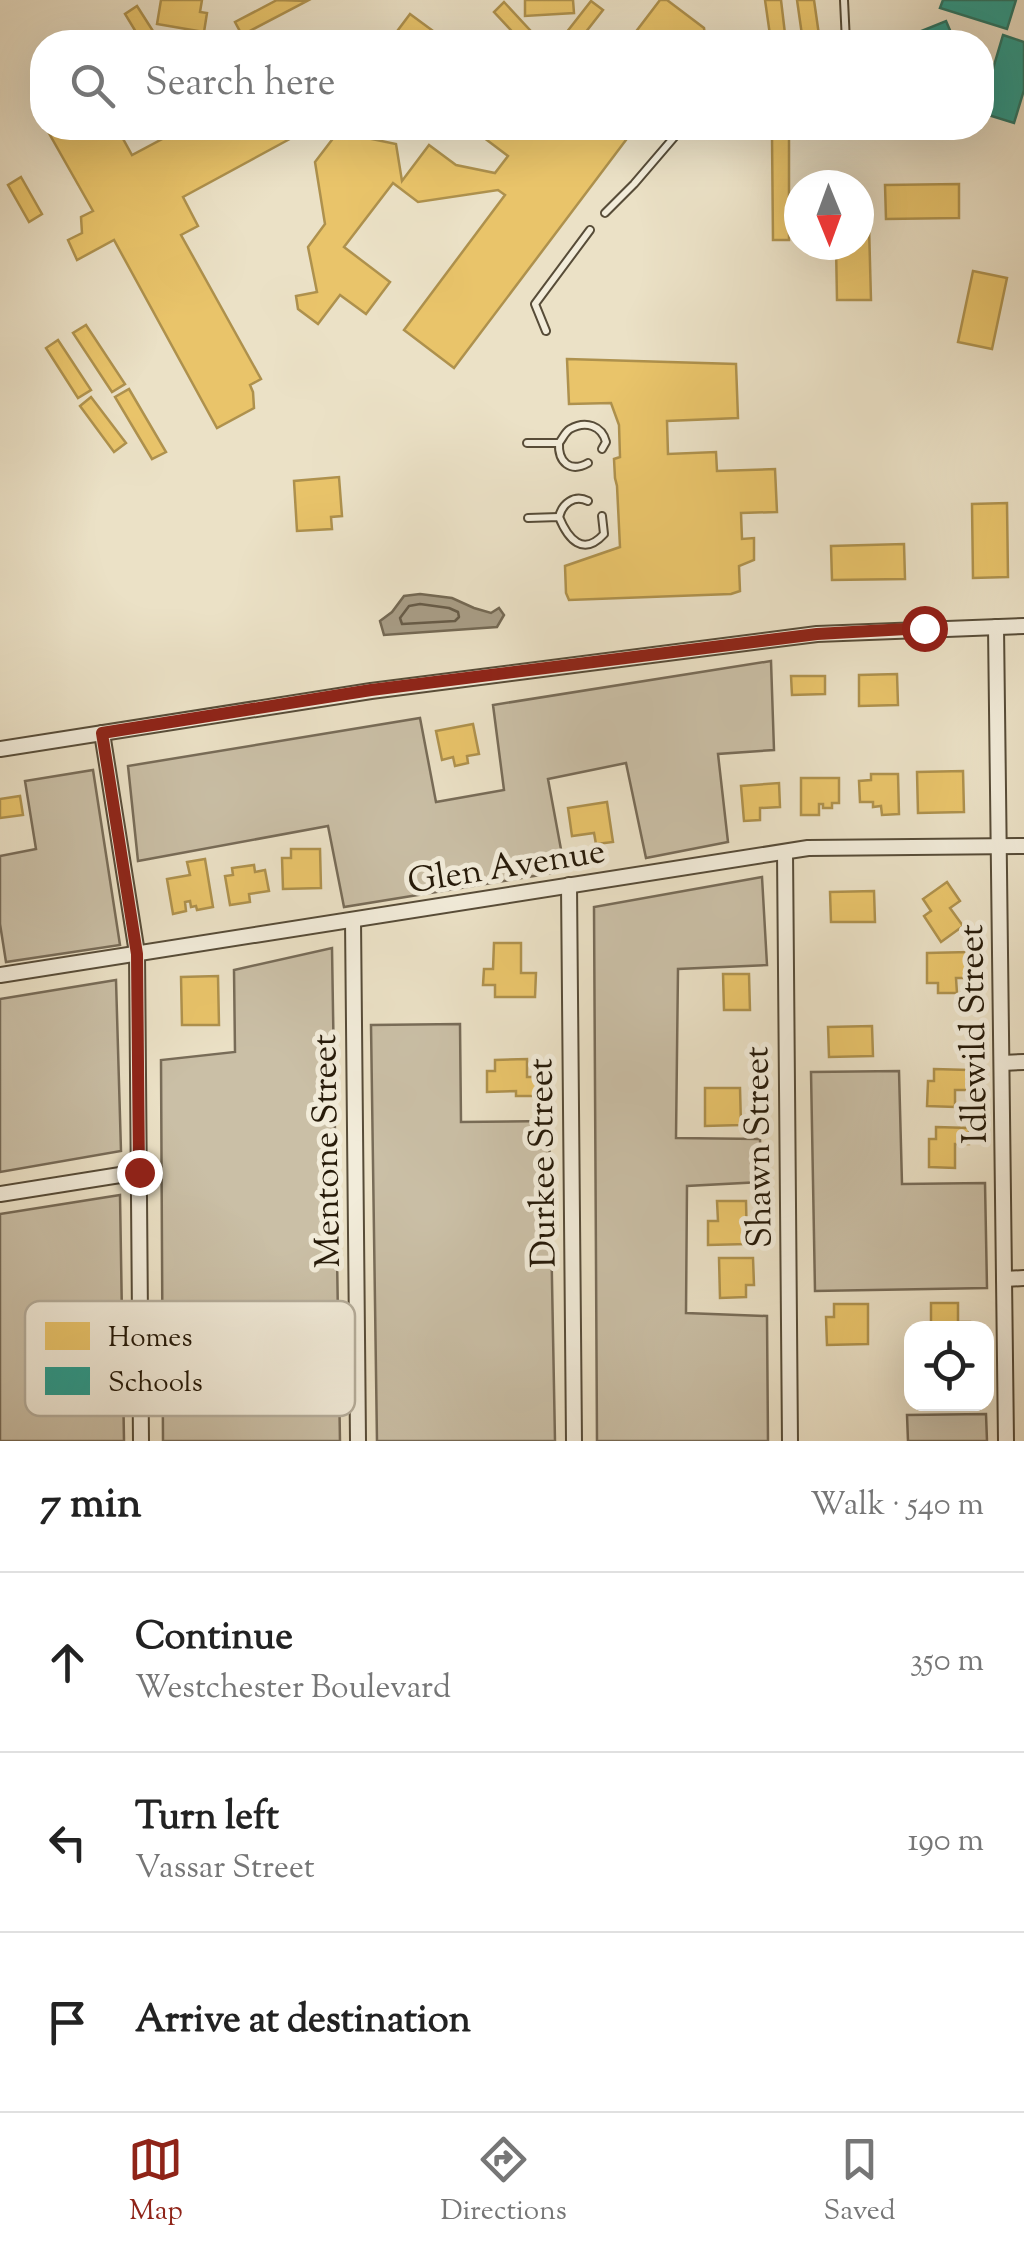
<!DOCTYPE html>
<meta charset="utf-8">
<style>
:root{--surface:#fff;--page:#f6f6f6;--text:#222;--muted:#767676;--line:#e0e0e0;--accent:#8f2418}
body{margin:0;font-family:"Sorts Mill Goudy",serif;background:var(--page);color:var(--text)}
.controls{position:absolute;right:30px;bottom:30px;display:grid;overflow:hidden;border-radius:20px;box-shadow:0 10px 40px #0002}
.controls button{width:90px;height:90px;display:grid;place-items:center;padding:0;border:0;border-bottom:2px solid var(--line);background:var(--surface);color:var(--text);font:50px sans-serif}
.compass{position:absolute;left:784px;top:170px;width:90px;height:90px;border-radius:50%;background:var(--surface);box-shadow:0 10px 40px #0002;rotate:179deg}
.stop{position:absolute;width:30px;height:30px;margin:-22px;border:8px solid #8f2418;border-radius:50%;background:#fff}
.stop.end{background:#8f2418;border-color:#fff;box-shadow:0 2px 10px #0008}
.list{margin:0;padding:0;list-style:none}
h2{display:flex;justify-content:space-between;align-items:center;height:130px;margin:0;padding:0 40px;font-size:42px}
h2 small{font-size:32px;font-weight:400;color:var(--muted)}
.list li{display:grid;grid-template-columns:65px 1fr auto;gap:30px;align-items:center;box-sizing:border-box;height:180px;padding:0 40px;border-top:2px solid var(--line)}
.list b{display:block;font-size:38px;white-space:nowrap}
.list p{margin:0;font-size:32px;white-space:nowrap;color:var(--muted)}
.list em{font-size:32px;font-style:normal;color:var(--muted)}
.icon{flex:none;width:55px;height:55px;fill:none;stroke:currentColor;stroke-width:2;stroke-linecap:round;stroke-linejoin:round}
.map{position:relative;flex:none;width:1024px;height:1441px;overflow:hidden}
.search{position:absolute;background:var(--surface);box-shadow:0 10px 40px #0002;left:30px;right:30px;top:30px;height:110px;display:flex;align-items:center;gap:25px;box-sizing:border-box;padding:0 35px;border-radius:40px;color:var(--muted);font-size:38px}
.sheet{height:670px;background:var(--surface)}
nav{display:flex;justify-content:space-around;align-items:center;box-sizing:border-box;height:140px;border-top:2px solid var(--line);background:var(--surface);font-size:28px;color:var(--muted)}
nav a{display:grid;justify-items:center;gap:5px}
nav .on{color:var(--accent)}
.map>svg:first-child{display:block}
.green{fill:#cabfa6;stroke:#786c58;stroke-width:2.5}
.water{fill:#a89d86;stroke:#746954;stroke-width:2.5}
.homes{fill:#e9c46a;stroke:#ae914d;stroke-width:2.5}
.schools{fill:#2a9d8f;stroke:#297667;stroke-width:2.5}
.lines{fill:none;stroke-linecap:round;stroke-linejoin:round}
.shore{stroke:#675c48;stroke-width:2.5}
.lane-casing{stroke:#574c38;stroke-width:10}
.street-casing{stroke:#574c38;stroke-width:18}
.lane{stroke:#f2ecda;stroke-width:6}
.street{stroke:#f2ecda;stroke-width:14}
.route{stroke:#8f2418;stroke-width:12}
.labels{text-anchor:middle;stroke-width:10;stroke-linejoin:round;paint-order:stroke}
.street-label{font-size:35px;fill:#261a09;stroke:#f2ecda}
.key{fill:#f2ecda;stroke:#b5ad9b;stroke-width:2.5}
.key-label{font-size:28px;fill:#261a09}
</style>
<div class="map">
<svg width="1024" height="1441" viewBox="0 0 1024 1441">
<rect width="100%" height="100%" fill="#ebe1c6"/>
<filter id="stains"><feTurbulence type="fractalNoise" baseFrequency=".002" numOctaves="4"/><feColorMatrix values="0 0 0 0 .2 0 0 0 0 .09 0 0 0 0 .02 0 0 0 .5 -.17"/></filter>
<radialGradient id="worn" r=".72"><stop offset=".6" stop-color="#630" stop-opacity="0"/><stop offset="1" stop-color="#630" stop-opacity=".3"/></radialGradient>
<g class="green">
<polygon points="771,661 774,750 718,754 728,842 646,858 626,763 548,779 565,871 344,907 328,826 138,861 128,766 420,718 436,802 504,790 493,705"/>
<polygon points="93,770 120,945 6,962 0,924 0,856 36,849 25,781"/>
<polygon points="762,877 767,965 678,969 676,1138 760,1139 761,1182 687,1186 686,1313 767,1316 768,1441 597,1441 594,907"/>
<polygon points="332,948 340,1441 163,1441 161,1060 235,1052 234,970"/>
<polygon points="116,980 121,1151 0,1172 0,999"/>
<polygon points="460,1024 461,1122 549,1121 555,1441 377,1441 371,1025"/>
<polygon points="899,1071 902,1184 985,1183 987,1288 815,1291 811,1072"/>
<polygon points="120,1195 124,1441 0,1441 0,1214"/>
<polygon points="986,1414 987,1441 908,1441 907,1415"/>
</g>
<polygon class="water" points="420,594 452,598 474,608 491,613 499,608 504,615 497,627 384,635 380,621 392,612 404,596"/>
<g class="homes">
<polygon points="161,0 202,0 200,12 207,13 204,32 157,24"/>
<polygon points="277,0 307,1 242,35 235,22"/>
<polygon points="525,0 573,0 574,13 525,16"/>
<polygon points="660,0 667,0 704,28 705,35 699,42 628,42"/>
<polygon points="765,0 781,0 786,42 771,42"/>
<polygon points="797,0 814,0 820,42 803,42"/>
<polygon points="591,1 603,10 578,42 559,42"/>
<polygon points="504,2 541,42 522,42 494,12"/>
<polygon points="137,6 160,42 142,42 125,14"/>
<polygon points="410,14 448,42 389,42"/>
<polygon points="46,128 117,128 132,155 183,128 310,128 183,197 198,226 181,235 261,379 250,385 253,392 254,408 217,428 114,240 77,260 68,240 82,233 81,217 93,211"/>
<polygon points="471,128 559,128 560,133 564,128 635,128 454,368 404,330 505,195 498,190 418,202 393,183 344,247 390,282 366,314 340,295 318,324 298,309 296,296 317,292 308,247 325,224 315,162 338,132 396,144 402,181 429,145 456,165 495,173 508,156"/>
<polygon points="772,136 789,136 789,240 773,240"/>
<polygon points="21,177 42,214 29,222 8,185"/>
<polygon points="959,184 959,218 886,219 885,185"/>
<polygon points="869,226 871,300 837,300 836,245 859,245 859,227"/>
<polygon points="973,271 1007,278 992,349 958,342"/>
<polygon points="86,325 125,384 112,392 73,333"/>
<polygon points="58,340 91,390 78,398 46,348"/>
<polygon points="567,359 736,364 738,418 667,421 668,454 716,452 717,471 775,469 777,512 741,513 742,539 754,538 754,560 739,566 740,591 731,594 569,600 566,593 565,566 620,547 617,486 615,478 614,459 620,457 619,425 611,403 569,404"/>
<polygon points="129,389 166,452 152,459 115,397"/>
<polygon points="91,397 126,443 114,452 80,406"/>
<polygon points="339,477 342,516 331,517 332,529 297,531 294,481"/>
<polygon points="1007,503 1008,577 973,578 972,504"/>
<polygon points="904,544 905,579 832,580 831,546"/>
<polygon points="897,674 898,705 859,706 859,675"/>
<polygon points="791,676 825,676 825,694 792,695"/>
<polygon points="473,724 479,754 467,756 468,763 455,766 453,757 442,760 436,731"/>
<polygon points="963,771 964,812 918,813 917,772"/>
<polygon points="871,774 898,774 899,814 882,815 881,806 873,807 873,802 860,802 859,781 871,780"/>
<polygon points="801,778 839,778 839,803 832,803 832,808 823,808 823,804 819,804 819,815 801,815"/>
<polygon points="779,783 780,807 760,808 760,820 744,821 741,786"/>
<polygon points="20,796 23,815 0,818 0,799"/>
<polygon points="607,802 613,842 596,844 594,833 572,836 568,808"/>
<polygon points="291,849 320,849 321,888 283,889 282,858 291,858"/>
<polygon points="205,859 213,907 197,910 196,906 191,907 190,901 185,902 186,911 173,914 167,879 190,875 187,862"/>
<polygon points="254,865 255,872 265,870 269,891 249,894 250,902 230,905 225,876 233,875 232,868"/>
<polygon points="947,882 960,901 950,908 963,926 941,942 924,916 931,911 923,899"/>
<polygon points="874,891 875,922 831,922 830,892"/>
<polygon points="494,943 521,943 521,973 536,973 535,997 495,997 495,985 483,985 484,969 493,969"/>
<polygon points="969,952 969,978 956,978 957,993 938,993 938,983 927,983 927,953"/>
<polygon points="723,974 749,974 750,1010 724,1010"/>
<polygon points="218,976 219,1025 182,1025 181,977"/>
<polygon points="872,1026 873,1056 829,1057 828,1027"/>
<polygon points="527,1059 527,1077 537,1077 537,1096 516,1096 516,1091 487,1092 487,1071 495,1071 495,1060"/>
<polygon points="934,1069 969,1070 969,1090 955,1090 955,1107 927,1106 928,1081 934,1081"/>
<polygon points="705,1088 740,1088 741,1125 705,1126"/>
<polygon points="936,1127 969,1128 969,1144 955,1144 955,1168 929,1167 929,1139 936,1139"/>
<polygon points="717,1201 746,1201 747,1244 708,1245 708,1221 718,1221"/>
<polygon points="719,1258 753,1258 754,1285 746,1285 746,1297 720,1298"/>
<polygon points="931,1303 958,1303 958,1322 970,1322 970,1328 931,1328"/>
<polygon points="834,1304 868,1304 868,1344 827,1345 826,1317 834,1317"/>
</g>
<g class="schools">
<polygon points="943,0 1016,0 1007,29 940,8"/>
<polygon points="946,21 955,42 923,42 919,32"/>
<polygon points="1003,35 1024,42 1024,90 1014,123 982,113 982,106"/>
</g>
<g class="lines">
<polygon class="shore" points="420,604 449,608 458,612 459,617 455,621 402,624 400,618 409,606"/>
<g class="lane-casing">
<g id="lane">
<polyline points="844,0 846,42"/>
<polyline points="605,213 634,184 682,128"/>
<polyline points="546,331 535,304 590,230"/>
<path d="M527 443H559C558 462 570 473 588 463"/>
<path d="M559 443C563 438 565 432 570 429 586 420 602 426 606 442L602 449"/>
<path d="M559 517C562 504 574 494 588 501"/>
<path d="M528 518 559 517C568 539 583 557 604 534L602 516"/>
</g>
</g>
<g class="street-casing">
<g id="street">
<polyline points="996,627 1006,1441"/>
<polyline points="102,733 137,953 141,1441"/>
<polyline points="0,749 371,691 817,634 1024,626"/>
<polyline points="785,852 790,1441"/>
<polyline points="569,885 574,1441"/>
<polyline points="353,920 358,1441"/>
<polyline points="0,975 808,848 1024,846"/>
<polyline points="1002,1063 1024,1062"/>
<polyline points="0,1194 139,1172"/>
<polyline points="1004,1279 1024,1278"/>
</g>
</g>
<use href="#lane" class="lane"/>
<use href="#street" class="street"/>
</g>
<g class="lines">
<polyline class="route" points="139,1172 137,954 102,733 371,690 817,634 924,628"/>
</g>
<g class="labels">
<g class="street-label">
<text transform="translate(506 865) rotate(-9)" y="12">Glen Avenue</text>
<text transform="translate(972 1034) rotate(-91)" y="12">Idlewild Street</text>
<text transform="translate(757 1147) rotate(-91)" y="12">Shawn Street</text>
<text transform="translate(325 1151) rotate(-91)" y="12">Mentone Street</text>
<text transform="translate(541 1163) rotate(-91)" y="12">Durkee Street</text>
</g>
</g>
<rect x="25" y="1301" width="330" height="115" rx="15" class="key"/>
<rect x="45" y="1322" width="45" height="28" fill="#e9c46a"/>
<rect x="45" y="1367" width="45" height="28" fill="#2a9d8f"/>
<g class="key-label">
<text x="108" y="1346">Homes</text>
<text x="108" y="1391">Schools</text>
</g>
<rect width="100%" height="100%" filter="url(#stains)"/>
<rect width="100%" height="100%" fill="url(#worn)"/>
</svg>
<div class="controls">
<button><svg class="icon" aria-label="locate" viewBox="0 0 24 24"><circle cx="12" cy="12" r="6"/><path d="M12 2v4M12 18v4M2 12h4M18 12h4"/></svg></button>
</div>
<svg class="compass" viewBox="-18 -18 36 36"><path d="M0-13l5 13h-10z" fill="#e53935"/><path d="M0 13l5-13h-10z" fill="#767676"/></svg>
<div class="stop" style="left:924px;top:628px"></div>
<div class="stop end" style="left:139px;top:1172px"></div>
<div class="search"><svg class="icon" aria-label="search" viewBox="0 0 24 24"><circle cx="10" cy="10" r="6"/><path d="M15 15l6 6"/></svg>Search here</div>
</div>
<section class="sheet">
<h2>7 min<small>Walk · 540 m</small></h2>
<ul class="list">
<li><svg class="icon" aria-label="ahead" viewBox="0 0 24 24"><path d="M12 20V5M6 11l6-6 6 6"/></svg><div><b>Continue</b><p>Westchester Boulevard</p></div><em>350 m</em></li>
<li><svg class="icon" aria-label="left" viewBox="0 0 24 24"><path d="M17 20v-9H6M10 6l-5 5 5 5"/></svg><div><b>Turn left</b><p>Vassar Street</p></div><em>190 m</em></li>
<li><svg class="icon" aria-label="arrive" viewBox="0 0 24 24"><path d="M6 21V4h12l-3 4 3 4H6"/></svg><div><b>Arrive at destination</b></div></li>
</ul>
</section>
<nav>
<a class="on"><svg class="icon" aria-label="map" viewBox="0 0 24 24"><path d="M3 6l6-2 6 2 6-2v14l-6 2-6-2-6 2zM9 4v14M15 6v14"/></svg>Map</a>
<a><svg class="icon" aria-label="directions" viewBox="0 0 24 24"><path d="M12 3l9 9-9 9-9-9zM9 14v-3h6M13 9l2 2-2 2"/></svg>Directions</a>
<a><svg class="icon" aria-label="saved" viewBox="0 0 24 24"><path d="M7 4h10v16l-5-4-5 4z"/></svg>Saved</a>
</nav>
